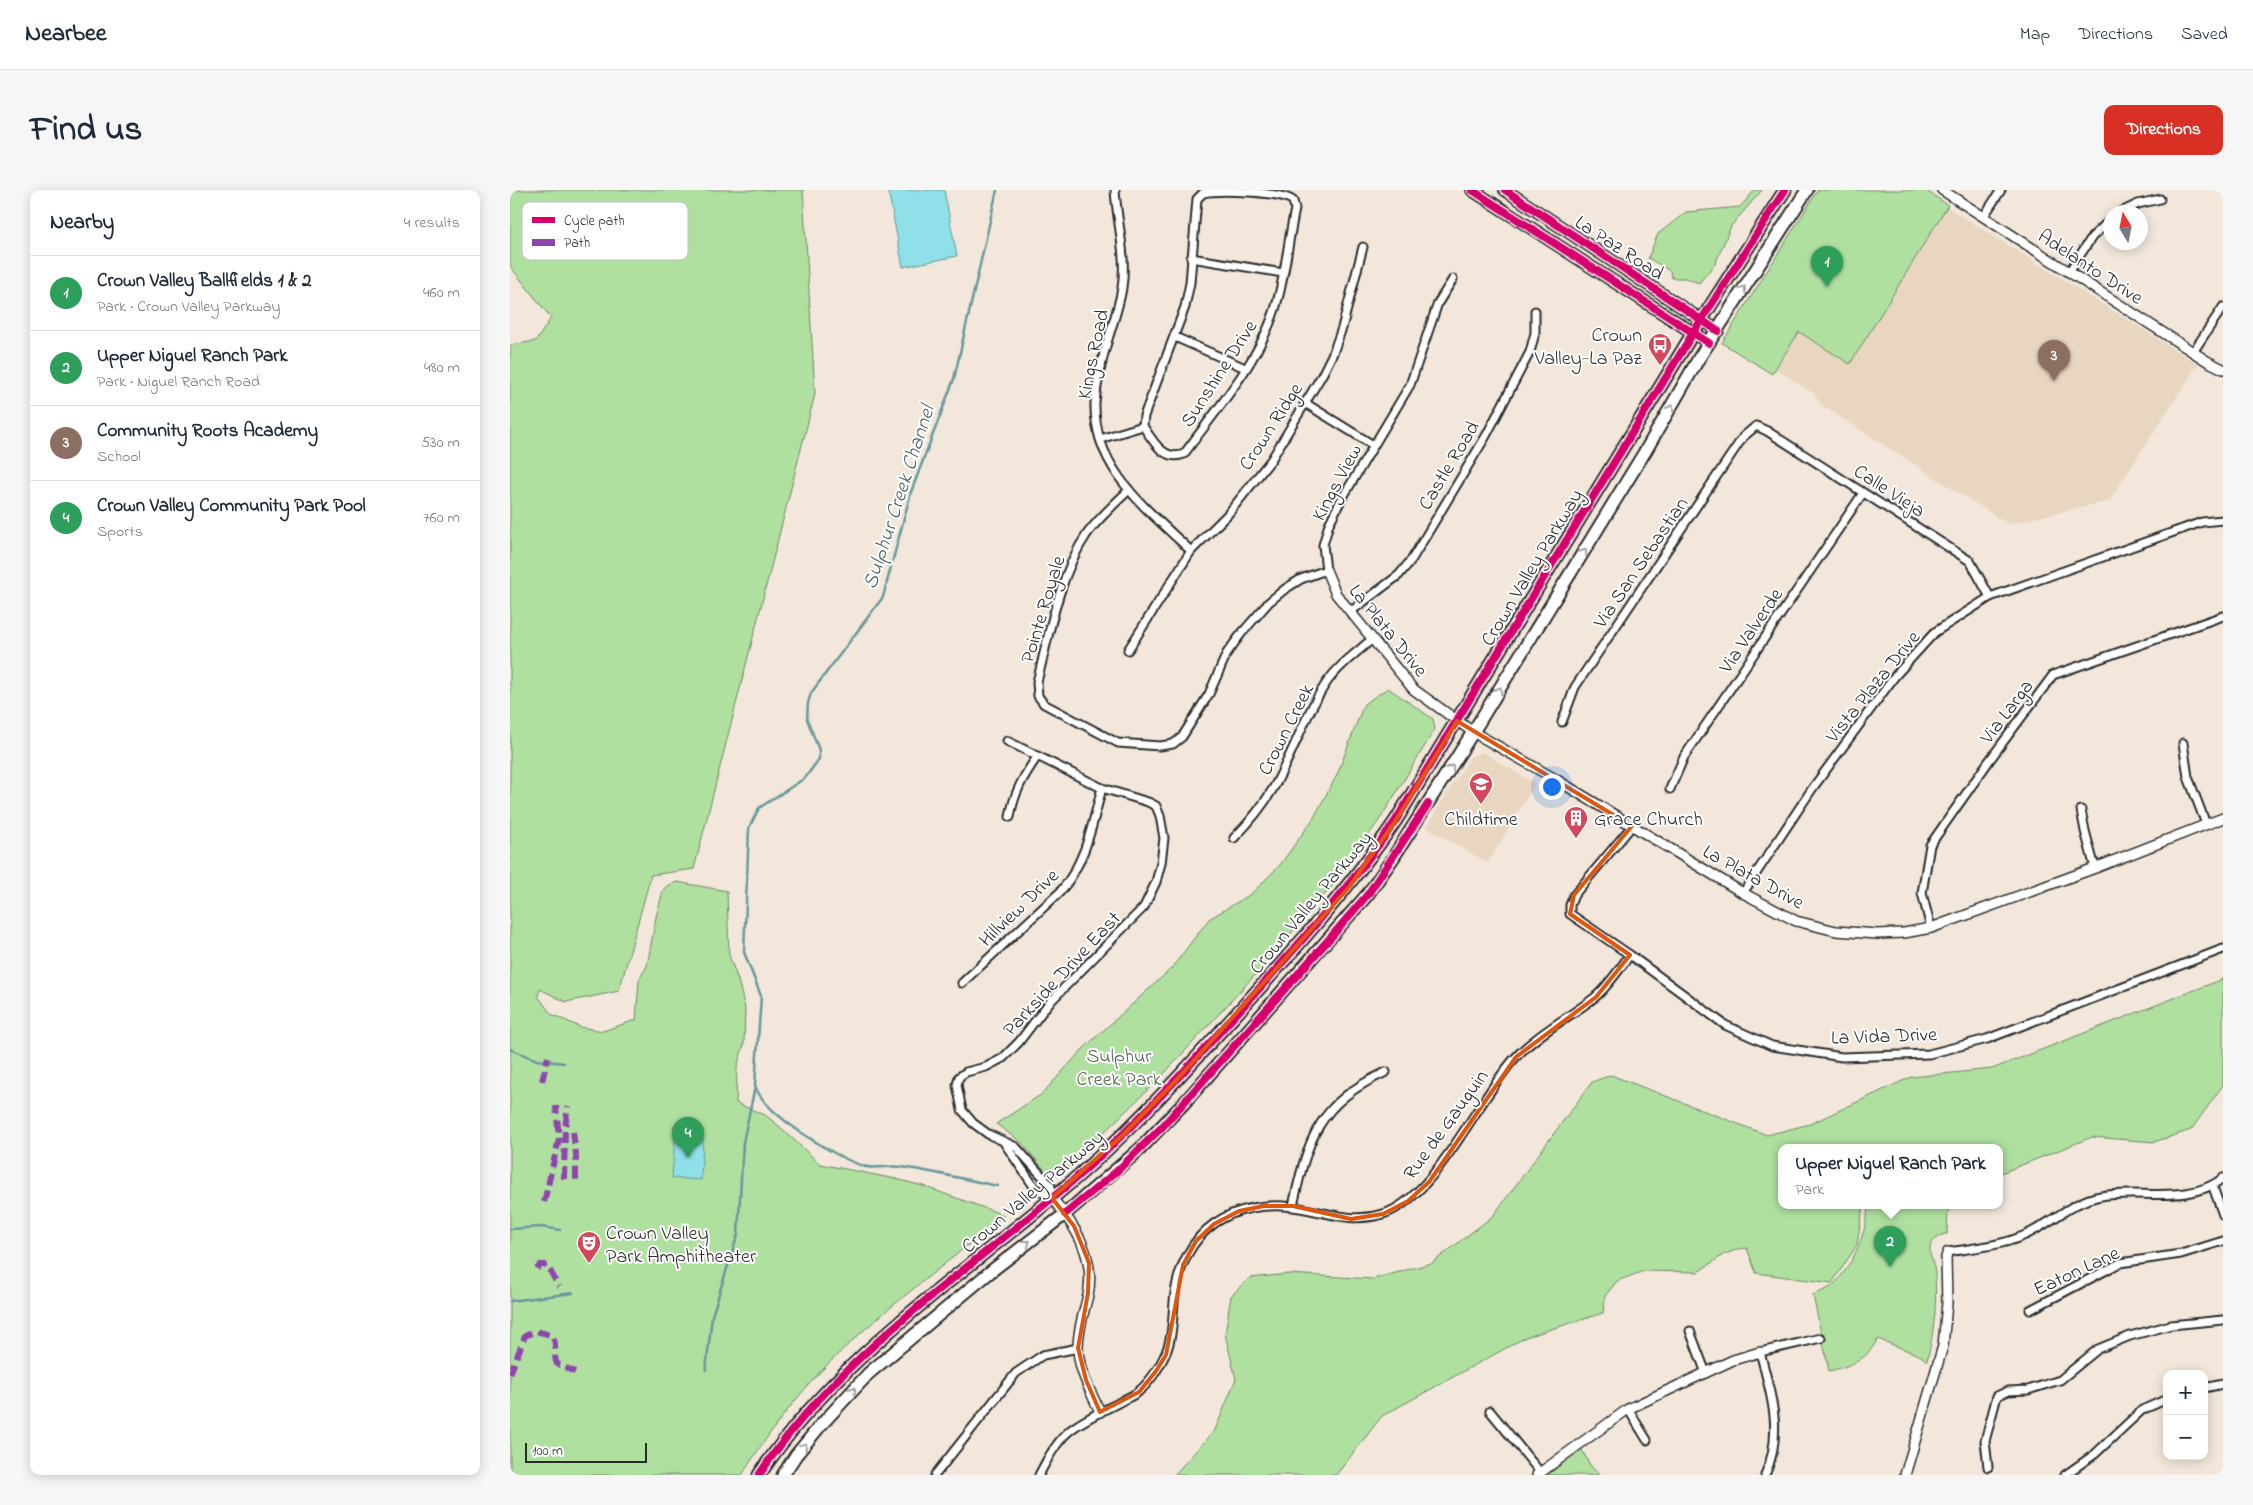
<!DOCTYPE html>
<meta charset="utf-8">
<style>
:root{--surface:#fff;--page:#f6f6f7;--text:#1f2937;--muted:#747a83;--line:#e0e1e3;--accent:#d93025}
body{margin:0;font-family:"Indie Flower",sans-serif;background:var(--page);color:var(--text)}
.controls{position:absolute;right:15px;bottom:15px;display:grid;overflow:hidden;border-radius:10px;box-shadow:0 2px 12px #0003}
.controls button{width:45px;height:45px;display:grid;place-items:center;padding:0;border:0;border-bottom:1px solid var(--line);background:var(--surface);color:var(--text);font:25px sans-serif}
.compass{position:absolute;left:1593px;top:15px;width:45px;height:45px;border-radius:50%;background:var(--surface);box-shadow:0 2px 12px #0003;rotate:350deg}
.scale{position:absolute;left:15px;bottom:12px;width:122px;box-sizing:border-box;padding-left:5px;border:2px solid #2b2b2b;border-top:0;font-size:14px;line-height:18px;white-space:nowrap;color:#2b2b2b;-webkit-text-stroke:4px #fff;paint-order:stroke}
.you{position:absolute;left:1041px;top:596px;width:18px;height:18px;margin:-12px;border:4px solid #fff;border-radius:50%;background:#1a73e8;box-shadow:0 0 0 8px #1a73e833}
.badge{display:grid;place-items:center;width:32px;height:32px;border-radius:50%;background:var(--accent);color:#fff;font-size:16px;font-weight:700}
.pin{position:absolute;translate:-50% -41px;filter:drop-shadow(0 1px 2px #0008)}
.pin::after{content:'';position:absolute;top:26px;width:18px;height:15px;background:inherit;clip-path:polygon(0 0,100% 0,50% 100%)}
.popup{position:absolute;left:1268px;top:954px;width:225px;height:65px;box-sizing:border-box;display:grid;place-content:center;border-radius:10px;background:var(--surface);filter:drop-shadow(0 1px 4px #0005);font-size:16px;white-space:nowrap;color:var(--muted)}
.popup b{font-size:19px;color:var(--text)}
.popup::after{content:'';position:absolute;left:50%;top:100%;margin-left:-10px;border:10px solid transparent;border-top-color:var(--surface)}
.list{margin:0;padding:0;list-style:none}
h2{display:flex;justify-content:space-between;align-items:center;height:65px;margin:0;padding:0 20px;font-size:21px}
h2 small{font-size:16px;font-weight:400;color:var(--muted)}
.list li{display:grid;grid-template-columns:32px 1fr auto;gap:15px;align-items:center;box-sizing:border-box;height:75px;padding:0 20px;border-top:1px solid var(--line)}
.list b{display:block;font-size:19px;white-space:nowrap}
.list p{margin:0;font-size:16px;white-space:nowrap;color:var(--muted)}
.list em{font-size:16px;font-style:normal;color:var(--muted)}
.map{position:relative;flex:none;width:1713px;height:1285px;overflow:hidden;border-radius:10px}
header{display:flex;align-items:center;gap:30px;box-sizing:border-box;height:70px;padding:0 25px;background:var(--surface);border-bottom:1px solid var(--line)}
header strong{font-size:24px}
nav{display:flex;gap:28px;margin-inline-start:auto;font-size:18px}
.intro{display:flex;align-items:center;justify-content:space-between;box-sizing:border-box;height:120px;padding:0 30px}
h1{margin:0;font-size:35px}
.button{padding:12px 22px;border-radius:10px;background:var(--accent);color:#fff;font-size:18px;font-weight:700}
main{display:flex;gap:30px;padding:0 30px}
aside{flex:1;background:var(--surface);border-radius:10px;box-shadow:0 2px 12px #0003}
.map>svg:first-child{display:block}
.built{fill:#e8d6c0}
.green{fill:#afe0a0;stroke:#6d8666}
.water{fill:#8fe0e8;stroke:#67989c}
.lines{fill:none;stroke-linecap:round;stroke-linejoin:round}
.stream{stroke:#67989c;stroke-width:2.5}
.minor-casing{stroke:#2b2b2b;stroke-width:11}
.tertiary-casing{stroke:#2b2b2b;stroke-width:12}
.secondary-casing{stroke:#2b2b2b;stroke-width:14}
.primary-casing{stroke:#2b2b2b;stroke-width:15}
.minor{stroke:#fff;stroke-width:7}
.tertiary{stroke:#fff;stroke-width:9}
.secondary{stroke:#fff;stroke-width:10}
.primary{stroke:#fff;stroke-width:11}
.quiet{stroke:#8e44ad;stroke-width:6;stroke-dasharray:12 6;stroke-linecap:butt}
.cycleway-casing{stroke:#fff;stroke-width:11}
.cycleway{stroke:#d6006c;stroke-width:8}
.oneway{stroke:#a0a0a0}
.marked{fill:none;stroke:#df570e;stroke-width:4;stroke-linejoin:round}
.labels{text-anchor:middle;stroke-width:4;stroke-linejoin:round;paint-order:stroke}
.street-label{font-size:20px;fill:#2b2b2b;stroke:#fff}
.poi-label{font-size:20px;fill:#2b2b2b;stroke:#fff;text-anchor:start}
.park-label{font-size:20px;fill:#53614e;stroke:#fff}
.water-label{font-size:21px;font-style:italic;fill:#496164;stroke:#fff}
.key{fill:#fff;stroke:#bfbfbf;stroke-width:1}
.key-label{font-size:14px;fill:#2b2b2b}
</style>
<header>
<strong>Nearbee</strong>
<nav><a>Map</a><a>Directions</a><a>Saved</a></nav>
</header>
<div class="intro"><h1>Find us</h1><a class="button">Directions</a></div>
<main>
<aside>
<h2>Nearby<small>4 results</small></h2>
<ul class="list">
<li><span class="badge" style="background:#2e9e5b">1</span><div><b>Crown Valley Ballfields 1 &amp; 2</b><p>Park · Crown Valley Parkway</p></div><em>460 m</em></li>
<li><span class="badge" style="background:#2e9e5b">2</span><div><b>Upper Niguel Ranch Park</b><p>Park · Niguel Ranch Road</p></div><em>480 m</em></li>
<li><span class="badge" style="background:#8d6e63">3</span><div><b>Community Roots Academy</b><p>School</p></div><em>530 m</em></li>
<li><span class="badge" style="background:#2e9e5b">4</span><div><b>Crown Valley Community Park Pool</b><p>Sports</p></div><em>760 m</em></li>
</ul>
</aside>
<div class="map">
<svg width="1713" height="1285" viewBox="0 0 1713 1285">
<rect width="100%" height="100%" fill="#f2e7da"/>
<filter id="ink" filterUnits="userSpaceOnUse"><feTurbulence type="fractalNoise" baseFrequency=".02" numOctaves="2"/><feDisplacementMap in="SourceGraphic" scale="10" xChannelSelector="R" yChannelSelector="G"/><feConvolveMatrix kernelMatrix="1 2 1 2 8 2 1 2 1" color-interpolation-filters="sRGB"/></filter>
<g filter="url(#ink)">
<g class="built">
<polygon points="1437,17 1688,174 1599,311 1498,334 1313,216 1303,203 1266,179 1289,141 1340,173"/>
<polygon points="973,562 1025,594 978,673 916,637 960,567"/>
</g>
<g class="green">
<path d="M0 0H293L305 204 184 679 141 685 109 801 56 812 30 799 28 806 41 824 70 837 93 841 126 830 129 790 137 776 146 727 153 701 159 695 167 692 217 701 219 765 228 790 235 818 234 854 227 877 226 913 255 925 269 936 310 974 386 989 413 996 494 1025C434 1077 367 1123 312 1180 282 1212 255 1248 232 1285H0V155L26 151 41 128 0 76Z"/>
<polygon points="1245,0 1252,0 1221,36 1205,74 1189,93 1175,88 1162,88 1160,81 1138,68 1148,44 1176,22 1230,17"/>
<polygon points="1308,0 1415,0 1438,15 1340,174 1289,142 1262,184 1212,153"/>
<polygon points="878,498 923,529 925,539 872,626 829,688 743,787 652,886 551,984 540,986 511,952 486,934 532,904 573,859 661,779 699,729 741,704 770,675 803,629 827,585 854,514"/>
<polygon points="1713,789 1713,895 1681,940 1644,952 1582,947 1489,984 1489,958 1271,958 1271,1016 1353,1016 1347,1055 1322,1093 1246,1083 1237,1058 1228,1059 1213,1065 1188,1082 1134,1081 1107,1091 1095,1106 1093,1123 1016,1147 872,1226 826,1285 664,1285 705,1240 726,1189 715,1144 721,1106 740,1088 778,1084 863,1089 922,1073 983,1026 1082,892 1101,885 1257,945 1300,934 1401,887 1482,879"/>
<path d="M1358 1016H1438L1437 1044C1430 1044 1422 1050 1420 1058 1419 1067 1425 1075 1425 1085 1427 1115 1424 1142 1417 1171L1411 1166 1368 1149C1355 1171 1343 1175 1319 1181L1303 1105C1310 1102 1319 1099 1324 1094 1343 1075 1357 1042 1358 1016Z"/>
<polygon points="1071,1258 1080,1275 1089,1285 1038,1285"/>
</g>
<g class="water">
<polygon points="378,0 434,0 447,66 393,77"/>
<polygon points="165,947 193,949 191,990 162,988"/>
</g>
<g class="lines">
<g class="stream">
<path d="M487 0 444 189 401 302 373 407 301 503 298 513 297 529 309 560V569L295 588 249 618 239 638 234 762 251 806 245 895C252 923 325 967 353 976 364 980 379 975 391 977 423 981 456 990 488 996"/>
<polyline points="0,859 27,870 54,873"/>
<polyline points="0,1039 31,1037 50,1040"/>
<polyline points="0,1111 63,1103"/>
<polyline points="196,1180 202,1126 228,1044 233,952 245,897"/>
</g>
<g class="minor-casing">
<g id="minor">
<path d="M605 0C607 32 617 66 612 98 608 124 597 147 592 172 589 185 586 200 585 213 583 279 638 320 681 361"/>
<polyline points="1611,22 1628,14 1650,9"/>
<polyline points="1474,26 1491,0"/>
<polyline points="681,68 773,83"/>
<polyline points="1559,82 1582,47 1600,30"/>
<polyline points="665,147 735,178"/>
<polyline points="1683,162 1713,117"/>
<polyline points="795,213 863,255"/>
<path d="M590 249 633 236C643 251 654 272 674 264 709 216 755 165 769 105 776 77 779 47 785 19L783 11C771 1 707 0 693 3 692 4 688 8 687 9L680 93 675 117 634 226 633 236"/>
<path d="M619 300C604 314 589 328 577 344 549 385 539 445 527 492L528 506 534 514 608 553 650 556 663 554 672 547 699 504 717 463 731 444 759 412 775 399 791 389 816 380 813 355 819 334 830 312 900 195 928 113 943 89"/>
<polyline points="840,422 889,385 902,369 976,246 1020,162 1025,143 1025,121"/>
<polyline points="618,460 681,361 718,324 761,270 812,185 823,163 832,138 853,57"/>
<polyline points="1052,532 1065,497 1233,247 1246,236 1257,241 1460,371 1480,407"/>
<polyline points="497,551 592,598 638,612 646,616 650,626 654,648 651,673 646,692 634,717 538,814 509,852 493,868 476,877 456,882 449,887 447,895 452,920 463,933 478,944 506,957 541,996 542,1008"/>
<polyline points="1673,553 1678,587 1696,634"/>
<polyline points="1160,599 1174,567 1353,303"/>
<polyline points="1571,620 1575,641 1585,678"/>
<path d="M500 627C504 603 513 587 527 567"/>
<polyline points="1122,636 1064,705 1060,715 1060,724 1120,765 1215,835 1262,856 1332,867 1419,864 1477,849 1713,759"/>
<path d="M724 648C739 633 753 616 764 597 783 563 795 524 817 492 829 475 846 463 861 450"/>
<polyline points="1233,703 1302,599 1385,486 1425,442 1480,407 1692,332 1713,330"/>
<polyline points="1421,738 1412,703 1420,655 1479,571 1543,485 1713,426"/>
<path d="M452 793 550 702C576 672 582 635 592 598"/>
<polyline points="495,954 525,998 542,1008"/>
<polyline points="1703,997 1713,1025"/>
<path d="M783 1016C798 948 808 913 876 882"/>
<path d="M1438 1062C1463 1058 1490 1056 1513 1046 1540 1035 1561 1011 1591 1006 1631 999 1679 1015 1713 988"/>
<polyline points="1520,1120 1610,1073 1671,1064 1713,1051"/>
<polyline points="1180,1141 1196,1183"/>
<polyline points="1694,1198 1713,1194"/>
<polyline points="1118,1219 1137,1250"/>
<polyline points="980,1221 1030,1282"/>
<polyline points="1478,1277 1475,1251 1487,1206 1498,1201 1518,1200 1550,1190 1588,1159 1620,1146 1661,1135 1713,1130"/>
<polyline points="425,1285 506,1183 533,1165 568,1158"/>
<path d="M529 1285C537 1270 545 1254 558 1242 572 1230 593 1221 610 1212 616 1208 624 1206 629 1201 639 1193 649 1178 654 1167 664 1147 662 1124 665 1103 669 1076 682 1049 705 1033 727 1018 757 1013 783 1017 815 1021 839 1034 873 1024 925 1008 967 910 1005 868 1027 844 1058 828 1084 808 1098 797 1109 779 1120 765"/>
<path d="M1255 1285C1274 1243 1261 1204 1250 1162L1311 1148"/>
<polyline points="1555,1285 1585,1264 1632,1220 1657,1209"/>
</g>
</g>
<g class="tertiary-casing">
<g id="tertiary">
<polyline points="1432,0 1697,171 1713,179"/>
<polyline points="816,380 826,404 903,499 963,542 1047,590 1233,703 1286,731 1326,741 1367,744 1394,743 1421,738 1585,678 1713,628"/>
<path d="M542 1008C565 1036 586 1066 578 1105 574 1122 568 1139 568 1157 568 1180 581 1202 590 1222"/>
<polyline points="1027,1285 1118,1219 1223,1170 1250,1162"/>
<polyline points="1395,1285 1433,1156 1437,1113 1436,1067 1438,1062"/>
</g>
</g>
<g class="secondary-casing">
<g id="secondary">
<polyline points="962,0 1199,153"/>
<polyline points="995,0 1208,141"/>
</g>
</g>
<g class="primary-casing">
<g id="primary">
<path d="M249 1285C327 1167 447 1089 553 999 617 945 672 884 728 822 784 760 839 699 886 630L1183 143 1275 0"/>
<polyline points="273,1285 286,1265 310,1236 359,1183 480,1082 555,1024 629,960 674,913 858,704 883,668 963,542 1136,260 1189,168 1297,0"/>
</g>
</g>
<use href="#minor" class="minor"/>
<use href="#tertiary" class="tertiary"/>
<use href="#secondary" class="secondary"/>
<use href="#primary" class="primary"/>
<g class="quiet">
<polyline points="32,891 38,867"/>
<polyline points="63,942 66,964 66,990"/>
<polyline points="54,989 55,938 58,916"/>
<polyline points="34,1012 49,949 46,916"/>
<polyline points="27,1079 30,1075 37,1075 49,1097"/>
<path d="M0 1184 15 1146 26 1141 41 1145C49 1154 42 1164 47 1174L65 1182"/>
</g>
<g class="cycleway-casing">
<g id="cycleway">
<polyline points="962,0 1199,153"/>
<polyline points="995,0 1208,141"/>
<polyline points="555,1024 607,981 652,937 821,747 858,704 918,614"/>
<path d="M249 1285C327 1167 447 1089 553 999 617 945 672 884 728 822 784 760 839 699 886 630L1183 143 1275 0"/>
</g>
</g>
<use href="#cycleway" class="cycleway"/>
</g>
<defs><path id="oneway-chevron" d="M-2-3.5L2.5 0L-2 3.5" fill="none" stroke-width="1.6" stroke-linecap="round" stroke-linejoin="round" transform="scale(1.25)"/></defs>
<g class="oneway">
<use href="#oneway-chevron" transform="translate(1233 99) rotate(-58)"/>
<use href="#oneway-chevron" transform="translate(1161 218) rotate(-60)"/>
<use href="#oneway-chevron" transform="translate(1074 362) rotate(-59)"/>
<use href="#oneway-chevron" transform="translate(989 500) rotate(-59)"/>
<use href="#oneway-chevron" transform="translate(941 578) rotate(-58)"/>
<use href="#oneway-chevron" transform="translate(517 1053) rotate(-38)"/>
<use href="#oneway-chevron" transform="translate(343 1200) rotate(-46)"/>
<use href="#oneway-chevron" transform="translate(294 1256) rotate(-50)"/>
</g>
</g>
<path class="marked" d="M947 531 1122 636 1064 705 1060 724 1120 765 1086 807 1006 867 919 992 898 1011 873 1024 841 1029 783 1016H754L729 1021 704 1034 686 1051 673 1075 656 1165 646 1181 629 1202 590 1222 576 1190 568 1158 578 1103 579 1073 564 1036 542 1008 614 944 671 885 840 696 886 630Z"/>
<defs>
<g id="bus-pin" transform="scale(1.25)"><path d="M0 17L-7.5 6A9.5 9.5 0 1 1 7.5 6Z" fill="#d1495b" stroke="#fff"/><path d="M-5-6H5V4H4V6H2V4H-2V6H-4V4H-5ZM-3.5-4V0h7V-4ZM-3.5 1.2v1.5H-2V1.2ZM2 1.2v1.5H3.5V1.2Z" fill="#fff"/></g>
<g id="school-pin" transform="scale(1.25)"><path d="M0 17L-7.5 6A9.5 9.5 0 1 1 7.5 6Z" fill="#d1495b" stroke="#fff"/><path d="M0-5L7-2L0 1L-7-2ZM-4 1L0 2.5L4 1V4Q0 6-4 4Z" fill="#fff"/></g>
<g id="building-pin" transform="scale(1.25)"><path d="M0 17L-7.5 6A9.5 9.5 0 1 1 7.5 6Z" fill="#d1495b" stroke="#fff"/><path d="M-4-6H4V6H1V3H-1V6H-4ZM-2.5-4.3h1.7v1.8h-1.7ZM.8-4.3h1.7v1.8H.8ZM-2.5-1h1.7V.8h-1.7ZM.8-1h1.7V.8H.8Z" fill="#fff"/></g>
<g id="theatre-pin" transform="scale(1.25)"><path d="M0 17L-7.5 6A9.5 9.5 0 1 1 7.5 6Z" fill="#d1495b" stroke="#fff"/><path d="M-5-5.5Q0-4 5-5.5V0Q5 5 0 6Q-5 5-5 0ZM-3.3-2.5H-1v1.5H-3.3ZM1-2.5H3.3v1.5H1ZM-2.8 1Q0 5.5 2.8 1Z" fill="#fff"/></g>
</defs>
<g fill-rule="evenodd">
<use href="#bus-pin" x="1150" y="155"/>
<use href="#school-pin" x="971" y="594"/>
<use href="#building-pin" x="1066" y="628"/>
<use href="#theatre-pin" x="79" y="1053"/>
</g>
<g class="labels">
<g class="street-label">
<text transform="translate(1110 57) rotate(33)" y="7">La Paz Road</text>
<text transform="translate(1581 76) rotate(33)" y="7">Adelanto Drive</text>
<text transform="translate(582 164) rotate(-78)" y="7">Kings Road</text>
<text transform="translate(708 183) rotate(-57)" y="7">Sunshine Drive</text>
<text transform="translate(760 236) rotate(-57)" y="7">Crown Ridge</text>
<text transform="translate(938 275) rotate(-59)" y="7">Castle Road</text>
<text transform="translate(826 292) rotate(-62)" y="7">Kings View</text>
<text transform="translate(1380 300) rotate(33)" y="7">Calle Vieja</text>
<text transform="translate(1130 372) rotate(-56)" y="7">Via San Sebastian</text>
<text transform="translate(1021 377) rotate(-59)" y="7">Crown Valley Parkway</text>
<text transform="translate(532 419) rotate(-73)" y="7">Pointe Royale</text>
<text transform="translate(879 440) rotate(51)" y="7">La Plata Drive</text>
<text transform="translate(1240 440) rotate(-56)" y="7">Via Valverde</text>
<text transform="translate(1362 496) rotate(-51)" y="7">Vista Plaza Drive</text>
<text transform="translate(1496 521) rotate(-53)" y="7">Via Larga</text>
<text transform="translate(775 539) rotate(-63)" y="7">Crown Creek</text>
<text transform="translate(1244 686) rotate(29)" y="7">La Plata Drive</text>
<text transform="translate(800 712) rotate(-50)" y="7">Crown Valley Parkway</text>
<text transform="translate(508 717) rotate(-44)" y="7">Hillview Drive</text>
<text transform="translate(551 783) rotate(-47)" y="7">Parkside Drive East</text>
<text transform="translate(1374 845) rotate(-2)" y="7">La Vida Drive</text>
<text transform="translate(935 934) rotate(-54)" y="7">Rue de Gauguin</text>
<text transform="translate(522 1001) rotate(-40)" y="7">Crown Valley Parkway</text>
<text transform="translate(1566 1080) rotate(-25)" y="7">Eaton Lane</text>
</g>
<g class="poi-label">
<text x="1132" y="151" text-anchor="end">Crown<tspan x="1132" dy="23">Valley-La Paz</tspan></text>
<text x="971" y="635" text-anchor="middle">Childtime</text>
<text x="1084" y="635">Grace Church</text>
<text x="96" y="1049">Crown Valley<tspan x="96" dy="23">Park Amphitheater</tspan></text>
</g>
<g class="park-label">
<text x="609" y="872">Sulphur<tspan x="609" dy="23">Creek Park</tspan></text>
</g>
<g class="water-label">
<text transform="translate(388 307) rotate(-72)" y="7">Sulphur Creek Channel</text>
</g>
</g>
<rect x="12" y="12" width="166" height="58" rx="8" class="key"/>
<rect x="22" y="27" width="23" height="6" fill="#d6006c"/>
<rect x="22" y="49" width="23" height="7" fill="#8e44ad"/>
<g class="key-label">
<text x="54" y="35">Cycle path</text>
<text x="54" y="57">Path</text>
</g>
</svg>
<div class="controls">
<button>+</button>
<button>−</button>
</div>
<svg class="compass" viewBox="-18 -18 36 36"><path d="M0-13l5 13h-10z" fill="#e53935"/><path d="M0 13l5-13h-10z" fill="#747a83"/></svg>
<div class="scale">100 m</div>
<div class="you"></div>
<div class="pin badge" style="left:1317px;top:97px;background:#2e9e5b">1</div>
<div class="pin badge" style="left:1380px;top:1077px;background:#2e9e5b">2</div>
<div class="popup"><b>Upper Niguel Ranch Park</b>Park</div>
<div class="pin badge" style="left:1544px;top:191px;background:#8d6e63">3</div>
<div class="pin badge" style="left:178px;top:968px;background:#2e9e5b">4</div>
</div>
</main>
